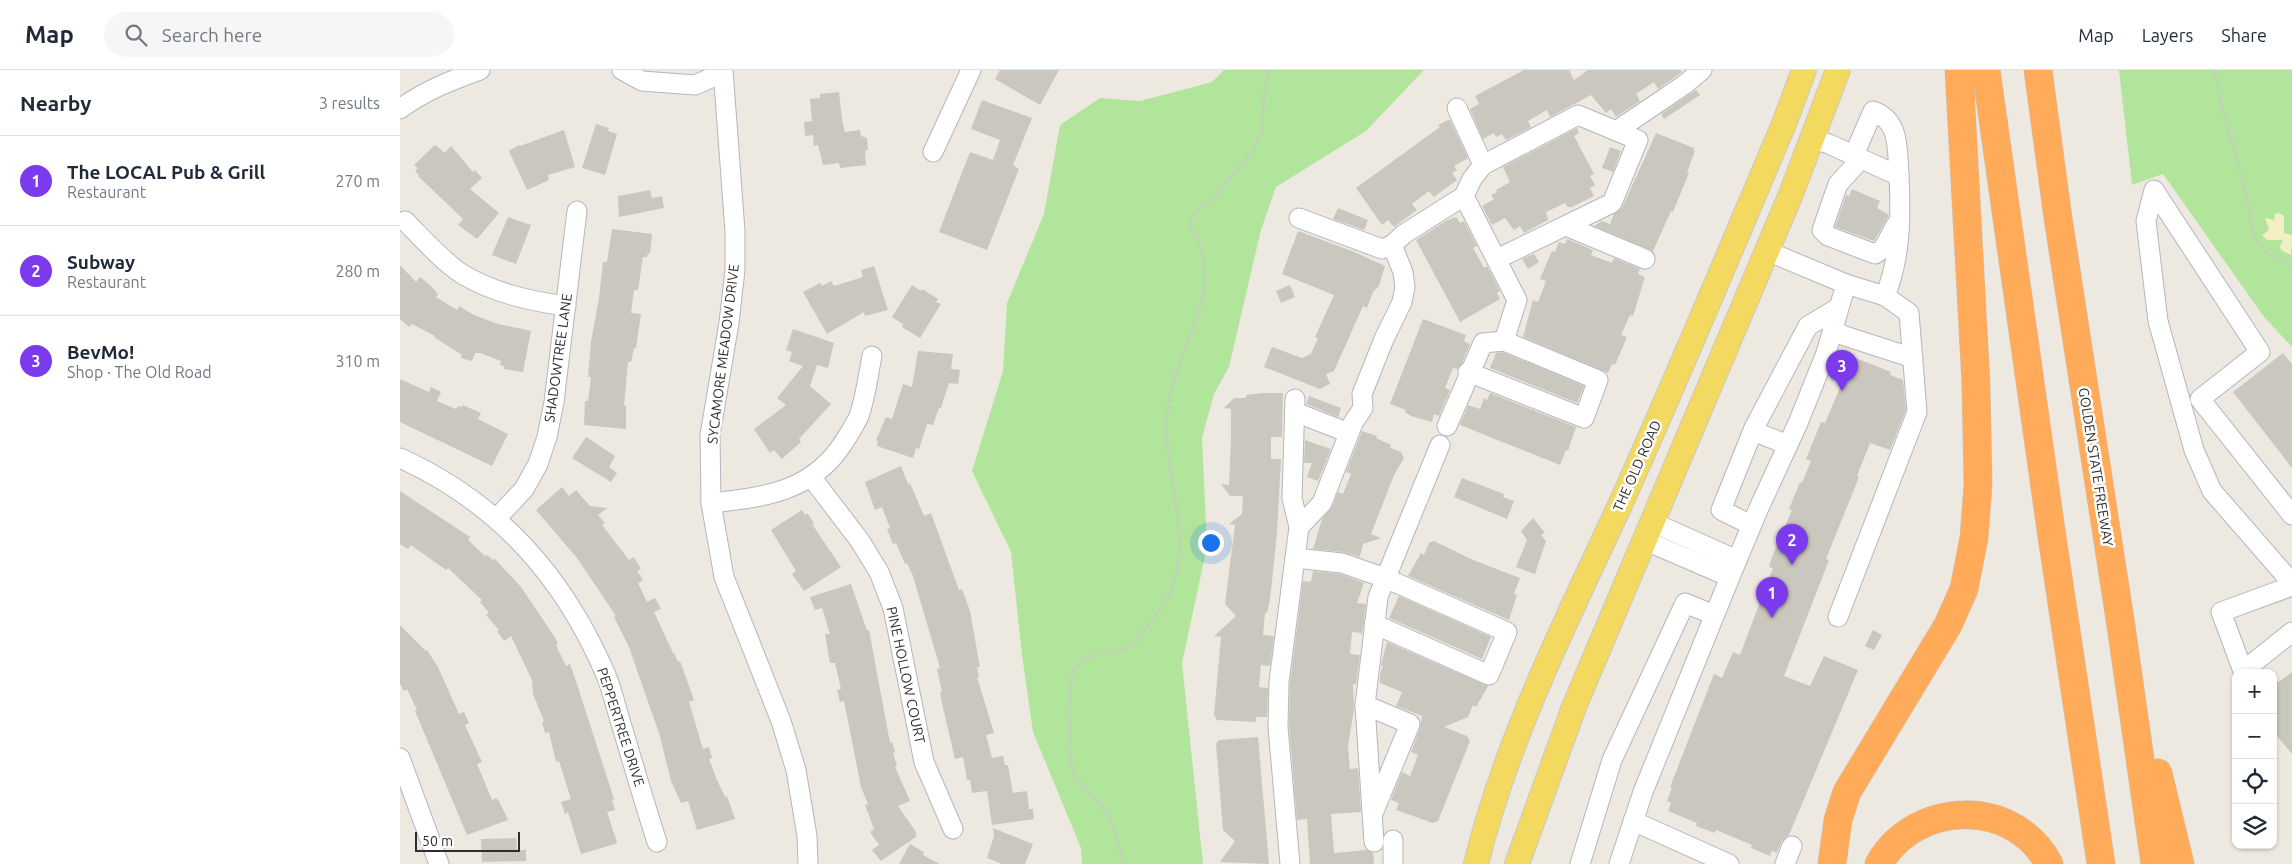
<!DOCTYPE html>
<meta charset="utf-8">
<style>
:root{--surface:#fff;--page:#f6f6f7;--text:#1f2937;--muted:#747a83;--line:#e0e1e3;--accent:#7c3aed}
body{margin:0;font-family:Ubuntu,sans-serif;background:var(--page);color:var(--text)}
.controls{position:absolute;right:15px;bottom:15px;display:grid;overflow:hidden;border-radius:10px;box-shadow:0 1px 4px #0004}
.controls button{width:45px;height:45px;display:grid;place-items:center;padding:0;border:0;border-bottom:1px solid var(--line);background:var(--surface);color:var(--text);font:25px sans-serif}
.scale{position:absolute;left:15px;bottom:12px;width:105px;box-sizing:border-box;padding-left:5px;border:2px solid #2d2d2d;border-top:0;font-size:14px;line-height:18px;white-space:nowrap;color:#2d2d2d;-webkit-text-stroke:4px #fff;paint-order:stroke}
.you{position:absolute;left:810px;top:472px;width:18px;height:18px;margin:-12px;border:4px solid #fff;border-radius:50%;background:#1a73e8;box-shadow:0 0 0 8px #1a73e833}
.badge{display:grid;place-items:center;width:32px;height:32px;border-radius:50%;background:var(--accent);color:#fff;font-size:16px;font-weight:700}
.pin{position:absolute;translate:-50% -41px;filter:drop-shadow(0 1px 2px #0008)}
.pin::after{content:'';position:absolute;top:26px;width:18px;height:15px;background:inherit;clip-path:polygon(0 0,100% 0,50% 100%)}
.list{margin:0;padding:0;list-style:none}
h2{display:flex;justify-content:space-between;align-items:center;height:65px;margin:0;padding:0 20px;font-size:21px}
h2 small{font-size:16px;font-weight:400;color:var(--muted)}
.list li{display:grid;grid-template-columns:32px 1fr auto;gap:15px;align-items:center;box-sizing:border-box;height:90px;padding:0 20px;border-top:1px solid var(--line)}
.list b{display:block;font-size:19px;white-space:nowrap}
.list p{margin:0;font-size:16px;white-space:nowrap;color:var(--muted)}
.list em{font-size:16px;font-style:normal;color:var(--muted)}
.icon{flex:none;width:28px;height:28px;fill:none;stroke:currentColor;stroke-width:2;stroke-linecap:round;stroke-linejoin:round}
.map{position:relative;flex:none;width:1892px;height:794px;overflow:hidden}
header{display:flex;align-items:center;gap:30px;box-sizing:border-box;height:70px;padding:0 25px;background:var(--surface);border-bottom:1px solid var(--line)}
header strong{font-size:24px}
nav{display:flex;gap:28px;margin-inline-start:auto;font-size:18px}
.search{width:350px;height:45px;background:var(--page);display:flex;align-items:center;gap:12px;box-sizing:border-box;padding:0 18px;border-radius:28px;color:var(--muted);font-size:19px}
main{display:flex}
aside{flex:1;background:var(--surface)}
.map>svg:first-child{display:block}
.green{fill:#b1e59c}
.sand{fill:#f3eec3}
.building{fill:#cac7be}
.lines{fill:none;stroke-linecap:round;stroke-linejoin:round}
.minor-casing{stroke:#b3b5c0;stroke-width:21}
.major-casing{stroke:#c8c8c8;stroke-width:26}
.highway-casing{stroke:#c8c8c8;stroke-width:29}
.path{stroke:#c8c8c8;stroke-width:2.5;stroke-dasharray:4 2.5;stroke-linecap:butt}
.minor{stroke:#fff;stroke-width:19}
.major{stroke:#f3d960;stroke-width:24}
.highway{stroke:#ffab5a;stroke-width:28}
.labels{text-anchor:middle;stroke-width:5;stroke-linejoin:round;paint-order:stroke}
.street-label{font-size:14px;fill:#2d2d2d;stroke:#fff}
</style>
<header>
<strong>Map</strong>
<div class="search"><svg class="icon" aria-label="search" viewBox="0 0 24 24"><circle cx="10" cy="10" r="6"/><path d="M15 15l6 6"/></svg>Search here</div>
<nav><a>Map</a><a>Layers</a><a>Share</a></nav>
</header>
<main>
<aside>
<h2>Nearby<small>3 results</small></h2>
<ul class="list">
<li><span class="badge">1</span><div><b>The LOCAL Pub &amp; Grill</b><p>Restaurant</p></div><em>270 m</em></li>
<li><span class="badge">2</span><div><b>Subway</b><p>Restaurant</p></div><em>280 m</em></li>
<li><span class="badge">3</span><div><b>BevMo!</b><p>Shop · The Old Road</p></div><em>310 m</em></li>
</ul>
</aside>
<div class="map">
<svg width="1892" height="794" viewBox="0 0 1892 794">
<rect width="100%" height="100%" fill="#eee9e0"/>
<g class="green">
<polygon points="824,0 1024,0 966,61 876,117 861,160 829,297 814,324 802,368 807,477 782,593 803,794 682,794 681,778 633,662 622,585 611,482 572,401 603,301 607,233 644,144 660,55 700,28 740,31 812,12"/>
<polygon points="1719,0 1892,0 1892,277 1864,247 1763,104 1732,115"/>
</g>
<polygon class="sand" points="1879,143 1884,146 1884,163 1892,165 1891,185 1881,180 1880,176 1883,171 1881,170 1867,170 1862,165 1869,160 1865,148 1874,150 1875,144"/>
<g class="building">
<polygon points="600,0 659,0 640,35 595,9"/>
<polygon points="1124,0 1169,0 1174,10 1188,0 1280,0 1282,2 1258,19 1254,12 1236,24 1240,31 1216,47 1211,39 1206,43 1191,25 1150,47 1147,40 1128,51 1131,57 1106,70 1102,64 1096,67 1094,63 1083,69 1070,39 1079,34 1075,26"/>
<polygon points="1296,20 1300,25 1264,49 1261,44"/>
<polygon points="439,22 442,50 445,62 460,60 461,66 467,68 468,80 465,81 466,95 440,98 439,93 423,95 418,75 414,76 413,65 405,66 404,52 412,51 410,29 420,28 420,24"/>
<polygon points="582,30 632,48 613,95 619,99 587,180 539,162 570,82 593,90 600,70 571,59"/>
<polygon points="1048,50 1050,50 1068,88 1054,96 1057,100 1052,103 1057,110 1034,127 1029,121 1012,134 1017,140 994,157 988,150 982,155 956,118 1040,57 1038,55"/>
<polygon points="196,54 209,58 208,61 217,64 205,105 182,98"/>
<polygon points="1177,58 1179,63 1174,66 1194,104 1190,106 1195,115 1190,118 1194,126 1172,137 1168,137 1165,133 1146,142 1148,150 1124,163 1120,156 1114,160 1105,148 1092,155 1082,136 1094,129 1091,125 1097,122 1096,120 1110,112 1103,97"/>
<polygon points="164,60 175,97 148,105 149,110 127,120 109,81 119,75 120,76"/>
<polygon points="1256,63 1294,78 1293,80 1295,81 1287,102 1289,103 1273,142 1271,141 1253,181 1194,156 1202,151 1210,154 1214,144 1222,138"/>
<polygon points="35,75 45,83 51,76 73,102 75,100 82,108 70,119 99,143 77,169 58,155 63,149 18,106 19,105 15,101 18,98 14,95"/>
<polygon points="1210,77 1221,81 1213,102 1202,98"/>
<polygon points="1452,119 1480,131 1477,138 1489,145 1474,171 1435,157 1446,125 1449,126"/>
<polygon points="250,120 252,128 262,126 264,138 219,147 218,126"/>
<polygon points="938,138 968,150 964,160 933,149"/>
<polygon points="108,147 131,155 116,194 92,185"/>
<polygon points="1056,147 1060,153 1064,151 1077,176 1073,178 1084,198 1087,196 1100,221 1097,223 1100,229 1060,252 1016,170 1046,151"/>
<polygon points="212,159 252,164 250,184 248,183 247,187 243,187 238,220 234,220 231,243 241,244 236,278 234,278 231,292 228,292 224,335 226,336 226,359 184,355 185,331 188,331 191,307 188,307 191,272 199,228 203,192 207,192"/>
<polygon points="898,161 952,181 985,196 979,216 973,222 967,238 963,236 934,301 926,304 930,314 920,319 864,297 872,277 902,288 911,284 918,268 915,267 934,225 882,204"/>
<polygon points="1167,169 1193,180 1191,185 1212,193 1214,188 1240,199 1238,204 1245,207 1233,246 1230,245 1221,265 1227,267 1215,295 1212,294 1208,303 1123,267 1133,230 1138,232 1146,211 1140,209 1152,181 1155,182 1159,172 1165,174"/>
<polygon points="1134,184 1139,192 1128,199 1122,189"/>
<polygon points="0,195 16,212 20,207 31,216 38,224 36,227 57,240 59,236 74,245 98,254 131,261 123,302 104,299 104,296 100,295 101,291 80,283 75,283 72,291 61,288 62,285 34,267 35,266 12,254 9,257 0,249"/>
<polygon points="474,196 488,240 465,246 464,242 427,264 403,222 420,213 422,216 431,211 434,216 463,207 461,200"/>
<polygon points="512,215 521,221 522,219 538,229 536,232 541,234 520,268 502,257 503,254 492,247"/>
<polygon points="890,215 895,227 881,233 876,221"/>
<polygon points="1023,249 1066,265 1064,271 1070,274 1062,293 1057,299 1053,298 1045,318 1050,320 1039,346 1034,344 1032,352 1011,346 1005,342 1006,340 990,334"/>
<polygon points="393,259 434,273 428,298 417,295 410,316 431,334 399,369 401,372 382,389 374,380 370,383 354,359 386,335 377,328 403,296 389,291 392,282 386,280"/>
<polygon points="518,281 553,284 551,299 560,300 558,314 549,313 541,338 539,338 533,355 527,354 519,379 516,378 513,388 477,376 478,371 476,370 486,347 492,349 503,314 512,317"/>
<polygon points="1102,282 1184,316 1177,333 1090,298 1096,283"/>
<polygon points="1883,283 1892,294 1892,398 1833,322"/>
<polygon points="1453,287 1491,302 1490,305 1503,310 1506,340 1490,380 1470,373 1457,406 1459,407 1426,489 1429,490 1384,606 1410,616 1424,586 1458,600 1389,765 1382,771 1377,783 1372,781 1370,786 1351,778 1352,775 1316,760 1315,763 1296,756 1297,753 1268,741 1271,733 1267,731 1272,718 1270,717 1314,604 1322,608 1333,582 1340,585 1373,498 1369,497 1372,487 1392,440 1389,439 1400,412 1402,413 1411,391 1406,389 1421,352 1425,353"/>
<polygon points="0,309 29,322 31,317 41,322 37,331 56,339 58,336 62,337 63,335 81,343 78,349 108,364 92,396 0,352"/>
<polygon points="863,323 883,323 882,367 871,367 871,389 881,389 877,463 870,530 867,543 865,543 863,565 874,566 870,596 861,595 859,617 868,618 867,647 856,647 856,652 817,650 814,645 821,567 814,566 836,546 825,534 835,455 829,454 842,444 843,426 830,426 821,414 829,415 831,370 831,339 824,338 834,328 846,328 846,325"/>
<polygon points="1090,323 1176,357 1168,381 1166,380 1160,395 1060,355 1068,335 1080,339 1084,328 1087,330"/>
<polygon points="909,326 941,338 938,347 906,334"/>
<polygon points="962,361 977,366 976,368 991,375 990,378 1001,382 1004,388 994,405 971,464 981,468 963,474 960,487 943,482 913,479 922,449 932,437 938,422 943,424 951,404 946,402"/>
<polygon points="186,367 215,386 209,397 217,403 211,412 172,388"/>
<polygon points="905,370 931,379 918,411 907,407 912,393 904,393"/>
<polygon points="501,396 508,414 510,413 524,446 531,443 559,520 562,519 570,541 580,597 577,597 579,607 577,607 594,663 586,665 592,688 603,686 605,695 608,695 613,723 627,721 629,739 633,739 634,749 592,755 587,721 572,723 570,710 567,710 563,687 555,689 543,638 540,623 542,622 537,599 540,598 513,506 507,493 505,494 496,473 493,474 487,459 490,458 482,437 475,440 465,412"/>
<polygon points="1062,408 1104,424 1103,427 1114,431 1107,449 1054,427"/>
<polygon points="162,417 169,426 176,420 190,436 207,438 198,445 205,453 202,455 229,490 234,487 241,499 237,501 243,510 238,513 247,532 255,528 261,539 254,542 273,583 274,583 278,592 280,591 294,630 289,632 303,679 309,677 312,688 309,689 317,710 325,727 327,726 335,749 297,760 288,731 281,733 271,711 259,663 239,606 229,577 214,547 216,546 177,488 136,440"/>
<polygon points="0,421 70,467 68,470 85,486 87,485 93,490 95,489 121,517 154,566 158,574 156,575 166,596 170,594 175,608 214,729 212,730 215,740 207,742 217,772 215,774 181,784 168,742 165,744 161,732 171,729 159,691 156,692 149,662 145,663 142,652 144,651 133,624 132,610 111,566 104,571 97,561 99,560 86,545 89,543 80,532 82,530 48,498 46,500 11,475 8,479 0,474"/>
<polygon points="402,440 405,445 407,443 414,453 412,454 441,497 404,521 392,504 396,501 371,460"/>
<polygon points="1133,448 1145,463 1141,465 1146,471 1135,504 1116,497 1127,470 1121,461"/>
<polygon points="1034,471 1073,490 1120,508 1114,524 1117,525 1109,550 1008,506 1021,483 1024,485 1029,473"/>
<polygon points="913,501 940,504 964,513 957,533 966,534 962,566 961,563 952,562 950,584 960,585 956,614 953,614 954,639 948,677 950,699 958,698 961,742 931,744 934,783 967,780 973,783 974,794 910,794 907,749 897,750 889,655 890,613 903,511 911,512"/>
<polygon points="451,514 465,555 467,560 469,560 490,673 492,672 495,682 493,683 497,696 495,697 510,731 498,736 516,762 516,767 481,791 472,780 479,775 470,762 474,759 465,735 468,734 461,717 444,631 440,632 437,620 441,619 435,593 430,593 425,564 430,564 422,538 415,540 410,527"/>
<polygon points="999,526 1091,567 1082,589 989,548"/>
<polygon points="0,555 26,581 27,580 38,597 59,644 64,642 69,653 65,655 82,692 77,694 92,730 96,728 99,731 108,750 67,765 15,641 17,640 7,619 4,621 0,614"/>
<polygon points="1473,560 1482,565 1474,580 1465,576"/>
<polygon points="987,572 1088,616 1076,637 1073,635 1068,647 1044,657 1067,666 1070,671 1038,751 1033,753 996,740 999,733 991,730 1002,702 1010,706 1018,685 1011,682 1020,658 1022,646 996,636 1002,622 980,613 980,604 983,596 981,595 982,591"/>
<polygon points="1892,602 1892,684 1873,661 1873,616"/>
<polygon points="858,667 869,794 820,792 835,771 823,760 816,674 819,670"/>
<polygon points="593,758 633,774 625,794 602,794 587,788 594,766"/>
<polygon points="116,768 117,780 126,780 126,791 82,792 81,769"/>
<polygon points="510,774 524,782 523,785 540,794 499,794"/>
</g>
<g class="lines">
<g class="minor-casing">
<g id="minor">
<polyline points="222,0 242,11 295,15 322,3"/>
<polyline points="323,0 335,161 335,200 329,253 310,365 311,433 324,507 381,651 396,700 407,766 408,794"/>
<polyline points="1057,38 1083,95"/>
<path d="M0 39C24 21 52 10 80 0"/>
<polyline points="1216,61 1284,15 1302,0"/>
<path d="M1413 69 1429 74 1499 106C1501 147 1501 187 1485 226L1509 243 1517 342 1438 547"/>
<polyline points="533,82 571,0"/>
<path d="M1454 85 1473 41C1501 51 1497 81 1499 106"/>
<polyline points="1461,89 1438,114 1422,160 1428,166 1475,184 1483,179 1496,155"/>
<polyline points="1064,126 1117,230 1104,271"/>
<polyline points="899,148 982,179 992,175 1004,164 1064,126 1072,109 1083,95 1178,45 1238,70 1212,133 1097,189"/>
<path d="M5 151C23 169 41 190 62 204 94 223 129 231 166 236"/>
<polyline points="1166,156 1245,189"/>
<polyline points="1367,181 1446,214"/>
<polyline points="1432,258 1442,265 1513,288"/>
<polyline points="895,342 949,363"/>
<polyline points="1047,356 1083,273 1104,271 1198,310 1184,348 1068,302"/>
<polyline points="1353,361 1388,375"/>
<path d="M0 388C99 433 164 507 206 605 213 622 217 642 223 660 234 697 245 735 257 772"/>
<polyline points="412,408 460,471 479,502 493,538 524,692 553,759"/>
<path d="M311 433C365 427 412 422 444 372 449 364 455 355 459 346 466 326 468 306 472 286"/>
<polyline points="1892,445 1800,329 1860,282 1754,120 1746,151 1758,251 1794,380 1812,421 1892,513"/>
<polyline points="96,449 124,419 138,394 147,367 154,332 177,141"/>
<polyline points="1252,452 1337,490"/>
<polyline points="1351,455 1321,440 1354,358 1408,256 1438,238"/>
<polyline points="899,457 922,433 953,353 963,338 962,324 984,269 1002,232 1005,217 1003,202 992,175"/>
<polyline points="1244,470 1330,507"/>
<polyline points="895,488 942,493 985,508 1107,562 1089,605 974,554"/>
<polyline points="1892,516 1821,542 1843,601 1892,562"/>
<polyline points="965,635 1010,654 974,741"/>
<polyline points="0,688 39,794"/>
<polyline points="1233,751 1329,794"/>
<polyline points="993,770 993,794"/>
<polyline points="974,772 965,635 978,527 1040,375"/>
<polyline points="890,794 878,657 879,612 899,457 892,428 895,329"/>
<polyline points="1180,794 1212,690 1285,533 1314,545"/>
<polyline points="1219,794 1243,722 1330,507 1358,440 1398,353 1426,283 1446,214 1485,226"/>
<polyline points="1385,794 1392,776"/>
</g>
</g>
<g class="major-casing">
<g id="major">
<path d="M1076 794C1107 668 1166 552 1220 435 1277 309 1330 181 1384 54L1404 0"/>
<polyline points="1117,794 1174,637 1391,124 1438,0"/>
</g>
</g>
<g class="highway-casing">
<g id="highway">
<polyline points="1586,0 1651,460 1701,794"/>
<polyline points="1638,0 1658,148 1721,556 1755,794"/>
<polyline points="1758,703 1780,794"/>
<polyline points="1432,794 1438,750 1447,722 1548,555 1564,519 1574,468 1578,415 1576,314 1559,0"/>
<path d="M1479 794C1515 730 1614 727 1649 794"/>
</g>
</g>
<g class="path">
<path d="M1814 0C1822 44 1836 85 1847 127 1851 143 1849 158 1858 172 1866 185 1879 189 1892 196"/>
<path d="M724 794C719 779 716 760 709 746 700 730 680 719 673 702 668 690 668 609 674 599 686 580 717 586 733 575 746 557 766 536 773 515 792 457 760 396 768 337 776 277 830 216 790 157L791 147 807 134 850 85 862 64 864 25 869 0"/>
</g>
<use href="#minor" class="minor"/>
<use href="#major" class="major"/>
<use href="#highway" class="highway"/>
</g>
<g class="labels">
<g class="street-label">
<text transform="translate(323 284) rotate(-83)" y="5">SYCAMORE MEADOW DRIVE</text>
<text transform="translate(158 288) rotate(-82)" y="5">SHADOWTREE LANE</text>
<text transform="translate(1237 396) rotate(-66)" y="5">THE OLD ROAD</text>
<text transform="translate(1696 397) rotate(81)" y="5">GOLDEN STATE FREEWAY</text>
<text transform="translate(506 605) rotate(78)" y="5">PINE HOLLOW COURT</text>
<text transform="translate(221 657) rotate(72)" y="5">PEPPERTREE DRIVE</text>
</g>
</g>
</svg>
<div class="controls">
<button>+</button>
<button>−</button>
<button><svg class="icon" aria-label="locate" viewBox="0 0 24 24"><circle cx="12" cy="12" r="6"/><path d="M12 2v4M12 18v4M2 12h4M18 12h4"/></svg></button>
<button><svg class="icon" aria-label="layers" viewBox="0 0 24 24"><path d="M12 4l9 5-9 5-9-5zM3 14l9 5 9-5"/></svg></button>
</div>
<div class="scale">50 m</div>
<div class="you"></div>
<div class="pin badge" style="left:1372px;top:548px">1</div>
<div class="pin badge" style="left:1392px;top:495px">2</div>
<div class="pin badge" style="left:1442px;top:321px">3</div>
</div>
</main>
